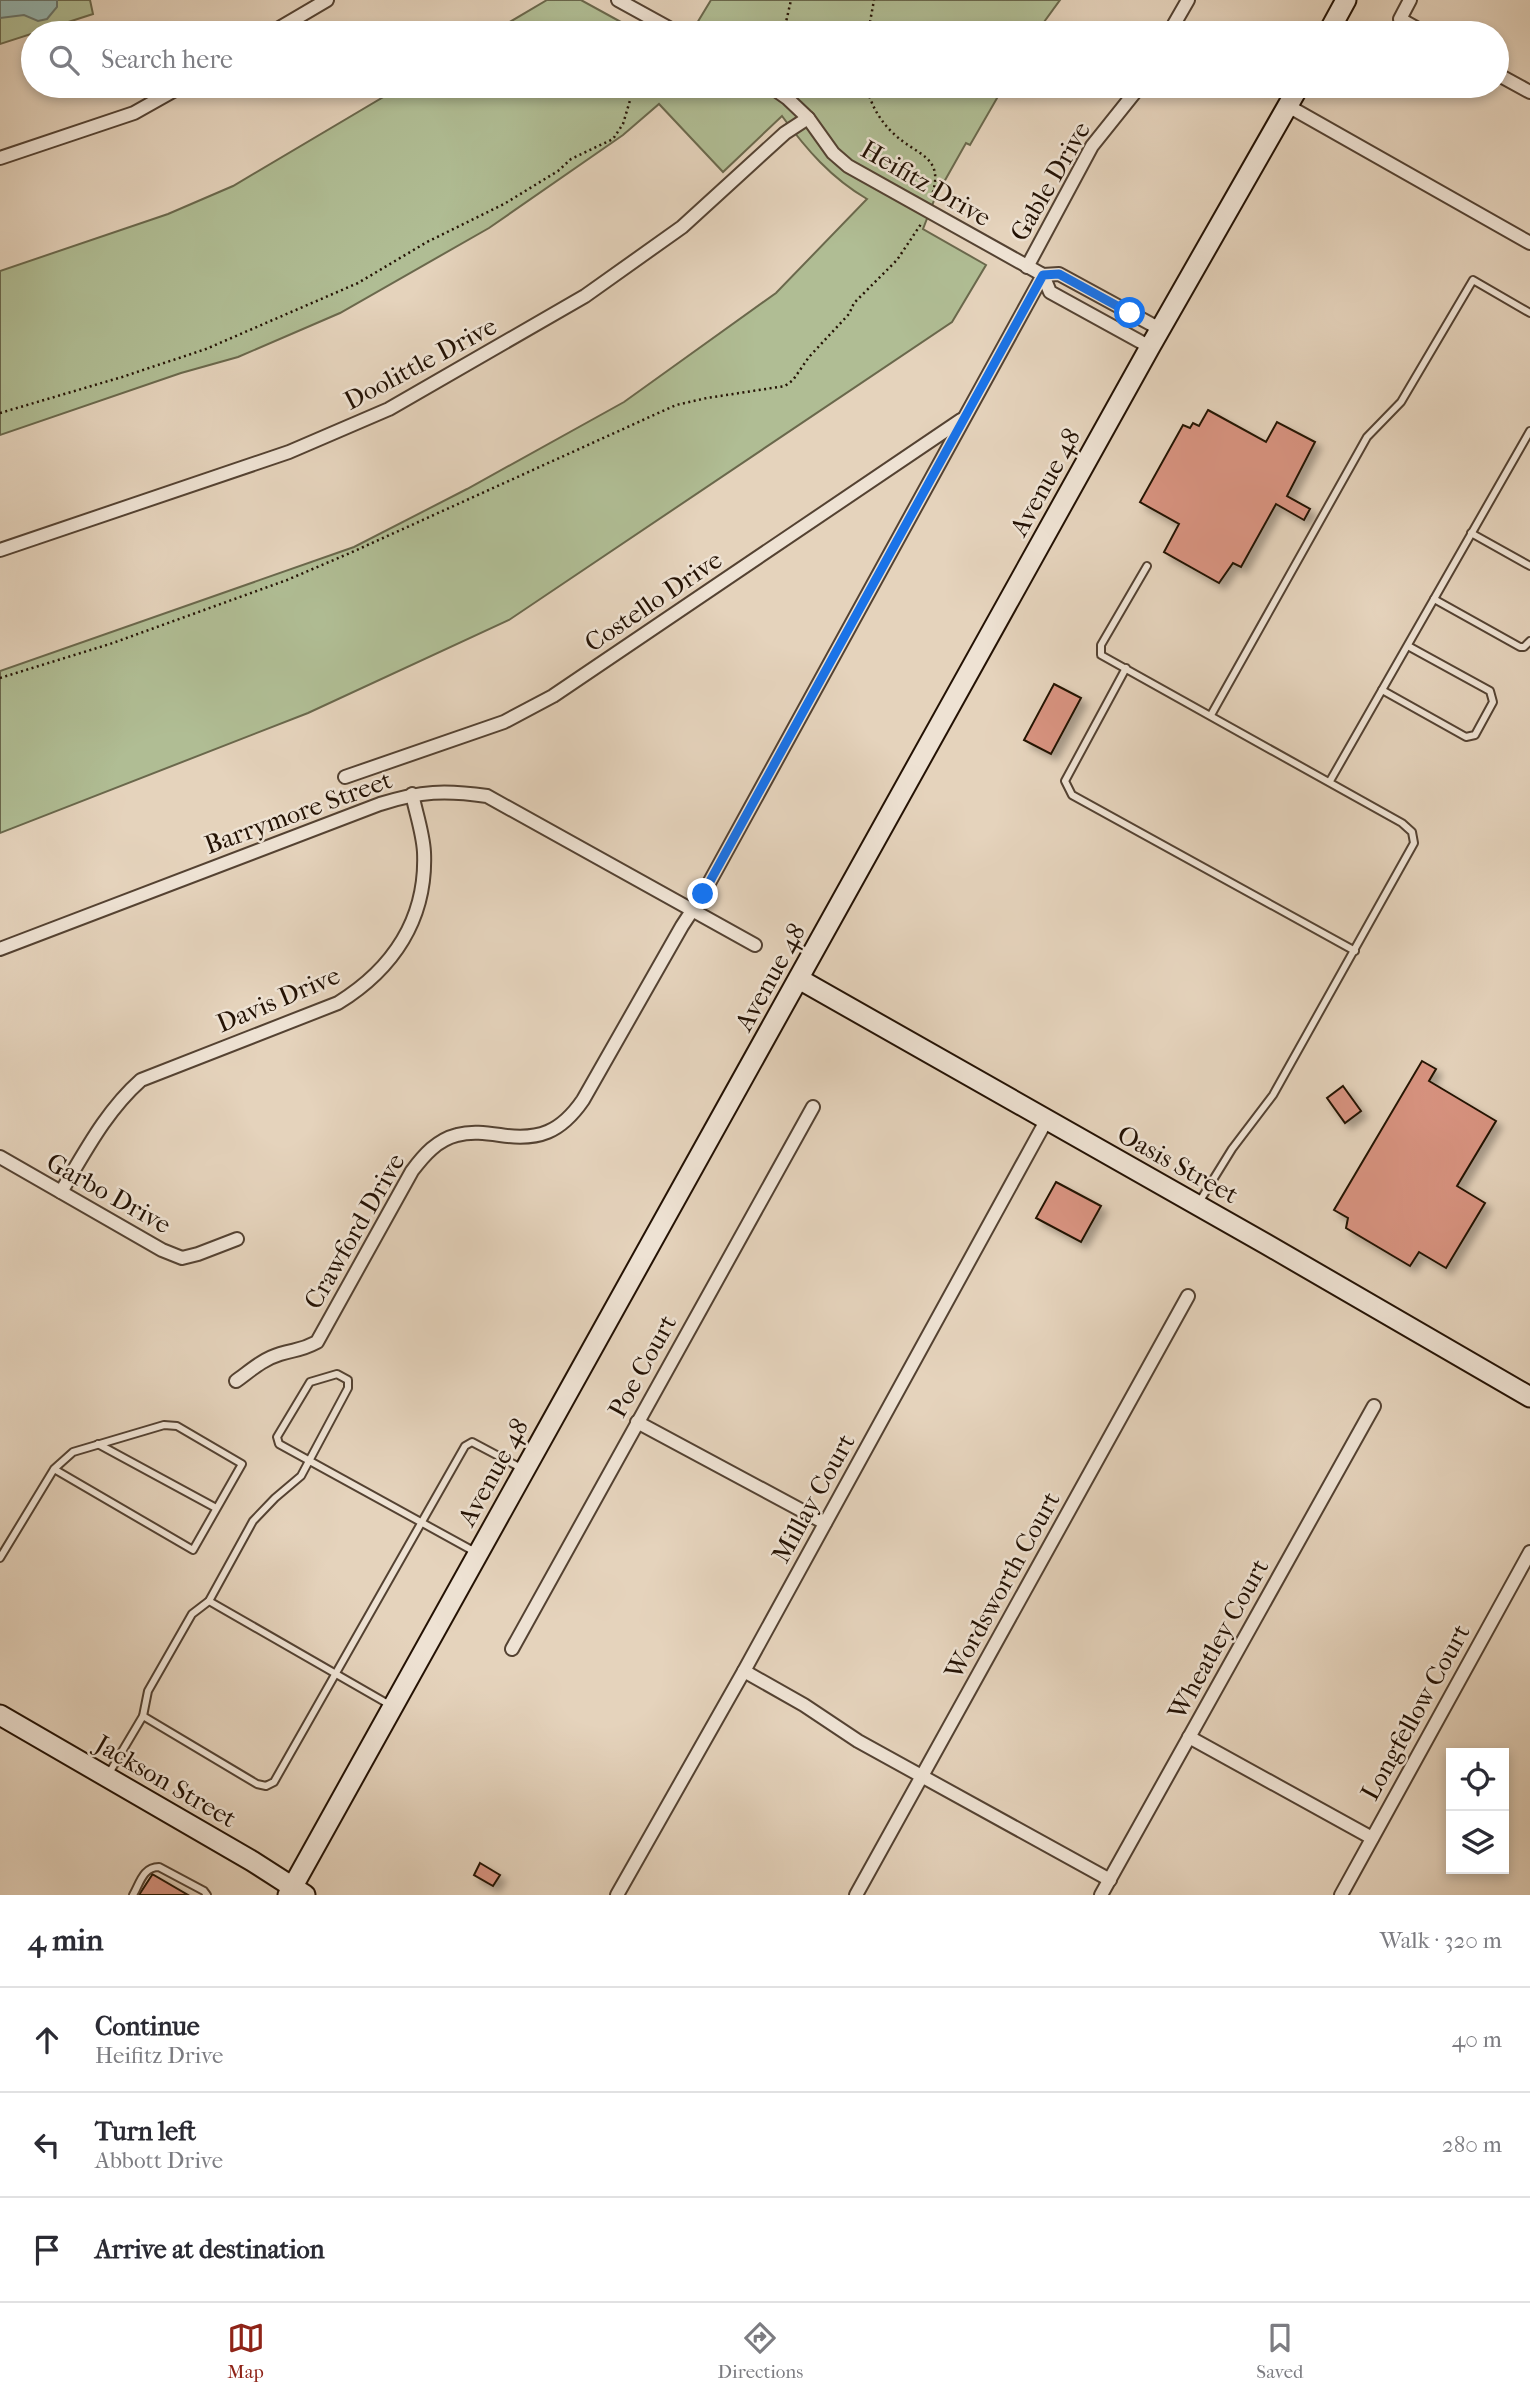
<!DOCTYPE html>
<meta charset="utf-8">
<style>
:root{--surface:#fff;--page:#f7f7f7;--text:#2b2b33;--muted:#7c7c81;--line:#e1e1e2;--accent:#8f2418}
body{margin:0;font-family:"IM FELL French Canon",serif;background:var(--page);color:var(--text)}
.controls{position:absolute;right:21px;bottom:21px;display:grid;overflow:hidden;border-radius:0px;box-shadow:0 4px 10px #0003}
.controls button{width:63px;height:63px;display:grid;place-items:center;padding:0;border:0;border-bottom:2px solid var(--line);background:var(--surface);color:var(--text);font:35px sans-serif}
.stop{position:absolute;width:21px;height:21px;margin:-16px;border:5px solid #1a73e8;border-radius:50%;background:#fff}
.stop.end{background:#1a73e8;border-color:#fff;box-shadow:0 2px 7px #0008}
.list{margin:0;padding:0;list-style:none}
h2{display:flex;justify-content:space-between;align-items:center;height:91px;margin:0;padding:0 28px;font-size:30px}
h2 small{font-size:23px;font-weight:400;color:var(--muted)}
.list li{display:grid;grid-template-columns:46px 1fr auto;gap:21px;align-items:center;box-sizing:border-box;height:105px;padding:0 28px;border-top:2px solid var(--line)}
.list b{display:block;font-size:26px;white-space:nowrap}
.list p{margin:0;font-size:23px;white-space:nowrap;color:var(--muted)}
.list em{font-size:23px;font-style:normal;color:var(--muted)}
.icon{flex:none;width:38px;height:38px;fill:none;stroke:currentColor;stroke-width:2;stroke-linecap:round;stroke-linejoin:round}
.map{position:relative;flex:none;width:1530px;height:1895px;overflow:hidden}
.search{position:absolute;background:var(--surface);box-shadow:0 4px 10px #0003;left:21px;right:21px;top:21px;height:77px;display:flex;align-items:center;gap:18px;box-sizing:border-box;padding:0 24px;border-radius:38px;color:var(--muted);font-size:26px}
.sheet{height:406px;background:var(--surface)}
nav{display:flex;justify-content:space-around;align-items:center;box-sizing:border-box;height:98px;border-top:2px solid var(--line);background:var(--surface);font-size:19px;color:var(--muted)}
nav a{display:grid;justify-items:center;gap:4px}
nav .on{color:var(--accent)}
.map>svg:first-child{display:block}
.green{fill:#b0bd94;stroke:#6a684c;stroke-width:2}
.water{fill:#96b7b2;stroke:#68756c;stroke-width:2}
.building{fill:#d89380;stroke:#241204;stroke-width:2;filter:url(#shadow)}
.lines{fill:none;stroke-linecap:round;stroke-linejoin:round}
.lane-casing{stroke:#544232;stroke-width:10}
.street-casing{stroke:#544232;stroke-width:16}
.secondary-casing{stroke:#241204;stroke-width:23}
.path{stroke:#241204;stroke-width:2.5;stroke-dasharray:2 3.5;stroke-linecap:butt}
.lane{stroke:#eee2d3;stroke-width:6}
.street{stroke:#eee2d3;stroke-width:12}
.secondary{stroke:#eee2d3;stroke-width:19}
.route{stroke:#1a73e8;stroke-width:9}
.labels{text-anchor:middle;stroke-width:5;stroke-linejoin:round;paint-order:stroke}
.street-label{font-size:26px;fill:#241204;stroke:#eee2d3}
</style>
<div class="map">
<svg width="1530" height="1895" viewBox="0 0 1530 1895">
<defs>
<filter id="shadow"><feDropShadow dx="6" dy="6" stdDeviation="3.5" flood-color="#0004"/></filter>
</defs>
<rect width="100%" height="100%" fill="#e5d3bc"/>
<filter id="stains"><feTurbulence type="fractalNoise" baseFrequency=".00286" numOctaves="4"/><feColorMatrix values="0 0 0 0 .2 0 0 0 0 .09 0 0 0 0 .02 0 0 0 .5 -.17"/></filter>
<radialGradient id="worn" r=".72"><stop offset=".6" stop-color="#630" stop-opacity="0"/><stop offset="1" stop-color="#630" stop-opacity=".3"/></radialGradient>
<g class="green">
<polygon points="0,0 90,0 93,14 0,44"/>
<polygon points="547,0 581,0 641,33 491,33"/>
<polygon points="711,0 1060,0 1036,33 691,33"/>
<path d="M402 86H1004L970 145 966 143 935 198 923 229 986 265 952 322 509 620 308 713 0 833V671L354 547 467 489 624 402 776 293 867 199C831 178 806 149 782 116L723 172 659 104 623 135 489 228 340 313 238 357 181 373 0 435V271L168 214 233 186Z"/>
</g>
<polygon class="water" points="0,0 57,0 57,7 47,19 38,21 24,15 0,18"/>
<g class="building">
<polygon points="1208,410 1266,442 1277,422 1315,442 1287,496 1310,509 1304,520 1276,504 1241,567 1233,563 1219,583 1164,552 1179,524 1140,502 1183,425 1190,428 1193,423 1199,426"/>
<polygon points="1054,684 1081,698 1051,754 1024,740"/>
<polygon points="1422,1061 1436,1069 1429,1081 1496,1121 1457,1186 1485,1203 1446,1268 1419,1252 1410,1266 1346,1228 1348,1218 1334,1210"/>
<polygon points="1343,1086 1361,1111 1345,1123 1327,1098"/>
<polygon points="1056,1182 1101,1206 1081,1242 1036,1218"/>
<polygon points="480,1863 500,1875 493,1886 474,1875"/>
<polygon points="152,1875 152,1874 188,1895 139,1895"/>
</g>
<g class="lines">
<g class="lane-casing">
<g id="lane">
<polyline points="1471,533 1530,566"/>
<polyline points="1147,566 1101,645 1101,655 1402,823 1412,832 1414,843 1273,1095 1232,1149 1198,1204"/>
<polyline points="1434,599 1520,647 1524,647 1530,641"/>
<polyline points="1126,668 1065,781 1072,795 1355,951"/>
<polyline points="1382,690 1466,737 1475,735 1493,702 1490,691 1408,646"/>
<polyline points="1211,715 1367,437 1401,402 1473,280 1530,313"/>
<polyline points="1330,781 1530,431"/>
<polyline points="98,1444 216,1508"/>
<polyline points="0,1558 54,1469 73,1452 164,1425 177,1426 242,1464 193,1550 54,1469"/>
<polyline points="209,1601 390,1705"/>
<polyline points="143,1716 257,1784 266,1786 274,1782 465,1446 472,1442 523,1469"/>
<polyline points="108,1775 143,1716 148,1691 192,1614 209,1601 253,1521 275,1498 301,1476 348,1388 348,1380 337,1374 310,1382 277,1437 279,1444 477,1553"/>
<path d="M133 1895C140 1883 143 1867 159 1867L204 1891 207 1895"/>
</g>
</g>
<g class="street-casing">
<g id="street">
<polyline points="618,0 678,33"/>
<polyline points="1410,0 1400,19 1425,33"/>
<polyline points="271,33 327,0"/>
<polyline points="1169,33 1188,0"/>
<polyline points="1497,74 1530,92"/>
<polyline points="770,86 787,98 808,118 833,153 848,166 1043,275 1059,274 1160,329"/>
<polyline points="1288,106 1530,243"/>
<polyline points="0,158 134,113 182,86"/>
<polyline points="1027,267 1092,146 1140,86"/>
<polyline points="1043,275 1050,292 1150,347"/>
<polyline points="0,550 289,452 389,409 585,296 682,227 785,133 808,118"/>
<polyline points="345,777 504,722 553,696 961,420"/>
<path d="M0 949 380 804C421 791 445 790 487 796L755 945"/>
<polyline points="0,1157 162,1250 182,1258 198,1254 237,1239"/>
<path d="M61 1192C85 1152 106 1111 141 1080L338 1003C393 969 427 919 424 852 423 833 416 813 412 794"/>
<path d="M236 1381C250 1371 263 1359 280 1354 296 1349 300 1351 317 1342L412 1171C424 1155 437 1140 457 1135 471 1131 486 1133 500 1135 539 1141 561 1132 583 1100L682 926 703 894 1043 275"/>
<polyline points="637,1422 825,1523"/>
<polyline points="512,1649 813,1107"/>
<polyline points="744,1671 804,1705 858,1741 1110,1880"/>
<polyline points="1189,1737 1372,1838"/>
<polyline points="617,1895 744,1671 1046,1121"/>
<polyline points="856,1895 1188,1296"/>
<polyline points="1101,1895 1374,1406"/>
<polyline points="1341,1895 1530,1552"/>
</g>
</g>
<g class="secondary-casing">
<g id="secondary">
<polyline points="1328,33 1346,0"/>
<polyline points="799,979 1266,1244 1530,1397"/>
<polyline points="0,1715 252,1861 305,1895"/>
<polyline points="288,1895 1150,347 1299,86"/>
</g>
</g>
<g class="path">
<polyline points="784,31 791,0"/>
<polyline points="732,33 736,30 754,27 839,33"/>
<polyline points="868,33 874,0"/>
<path d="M866 86C871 104 879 120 893 133 916 156 945 155 932 195"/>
<polyline points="0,413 122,377 206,349 358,283 427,242 504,204 558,171 571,159 613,139 623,124 631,97 641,86"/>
<polyline points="0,678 110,644 287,580 350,553 676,405 707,398 785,386 793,380 809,357 849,314 854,303 897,260 921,224"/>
</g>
<use href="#lane" class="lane"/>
<use href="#street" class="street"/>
<use href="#secondary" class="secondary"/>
</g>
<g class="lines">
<polyline class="route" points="703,894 1043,275 1059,274 1130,313"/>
</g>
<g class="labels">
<g class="street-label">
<text transform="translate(1050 181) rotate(-60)" y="9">Gable Drive</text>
<text transform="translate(926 183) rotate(30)" y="9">Heifitz Drive</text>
<text transform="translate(420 363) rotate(-28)" y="9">Doolittle Drive</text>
<text transform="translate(1045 482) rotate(-61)" y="9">Avenue 48</text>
<text transform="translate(653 601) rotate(-34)" y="9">Costello Drive</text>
<text transform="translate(298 812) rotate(-20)" y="9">Barrymore Street</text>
<text transform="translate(770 977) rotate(-61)" y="9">Avenue 48</text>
<text transform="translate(278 999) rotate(-23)" y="9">Davis Drive</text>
<text transform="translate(1178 1164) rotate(29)" y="9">Oasis Street</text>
<text transform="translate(109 1193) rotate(29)" y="9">Garbo Drive</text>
<text transform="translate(354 1231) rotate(-60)" y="9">Crawford Drive</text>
<text transform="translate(642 1366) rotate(-61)" y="9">Poe Court</text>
<text transform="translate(493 1472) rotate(-61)" y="9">Avenue 48</text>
<text transform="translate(813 1498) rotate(-61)" y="9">Millay Court</text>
<text transform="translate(1002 1585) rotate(-61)" y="9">Wordsworth Court</text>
<text transform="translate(1218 1639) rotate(-61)" y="9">Wheatley Court</text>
<text transform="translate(1415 1712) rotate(-61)" y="9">Longfellow Court</text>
<text transform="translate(166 1781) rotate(30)" y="9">Jackson Street</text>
</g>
</g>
<rect width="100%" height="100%" filter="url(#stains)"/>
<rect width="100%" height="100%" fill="url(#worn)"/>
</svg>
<div class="controls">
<button><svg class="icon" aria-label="locate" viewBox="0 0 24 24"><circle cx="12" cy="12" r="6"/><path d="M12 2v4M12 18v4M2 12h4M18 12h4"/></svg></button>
<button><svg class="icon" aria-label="layers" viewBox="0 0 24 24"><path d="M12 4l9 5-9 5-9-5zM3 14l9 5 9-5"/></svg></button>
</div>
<div class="stop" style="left:1130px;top:313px"></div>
<div class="stop end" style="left:703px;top:894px"></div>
<div class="search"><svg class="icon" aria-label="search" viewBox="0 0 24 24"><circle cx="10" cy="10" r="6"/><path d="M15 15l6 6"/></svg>Search here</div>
</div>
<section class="sheet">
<h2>4 min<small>Walk · 320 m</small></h2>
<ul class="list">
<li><svg class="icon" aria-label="ahead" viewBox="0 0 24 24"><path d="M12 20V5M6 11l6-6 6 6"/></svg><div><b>Continue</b><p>Heifitz Drive</p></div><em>40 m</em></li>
<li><svg class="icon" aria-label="left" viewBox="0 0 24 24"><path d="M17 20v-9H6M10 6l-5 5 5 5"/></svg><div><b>Turn left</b><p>Abbott Drive</p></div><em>280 m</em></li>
<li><svg class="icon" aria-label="arrive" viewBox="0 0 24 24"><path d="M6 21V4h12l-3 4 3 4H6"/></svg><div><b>Arrive at destination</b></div></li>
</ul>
</section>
<nav>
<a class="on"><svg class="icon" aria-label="map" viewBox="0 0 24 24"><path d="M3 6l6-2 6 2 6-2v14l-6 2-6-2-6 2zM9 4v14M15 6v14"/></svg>Map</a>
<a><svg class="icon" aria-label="directions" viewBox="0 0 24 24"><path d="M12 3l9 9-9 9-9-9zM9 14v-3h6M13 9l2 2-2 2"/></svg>Directions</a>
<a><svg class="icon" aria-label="saved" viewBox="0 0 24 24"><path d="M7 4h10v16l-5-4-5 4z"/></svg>Saved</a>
</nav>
